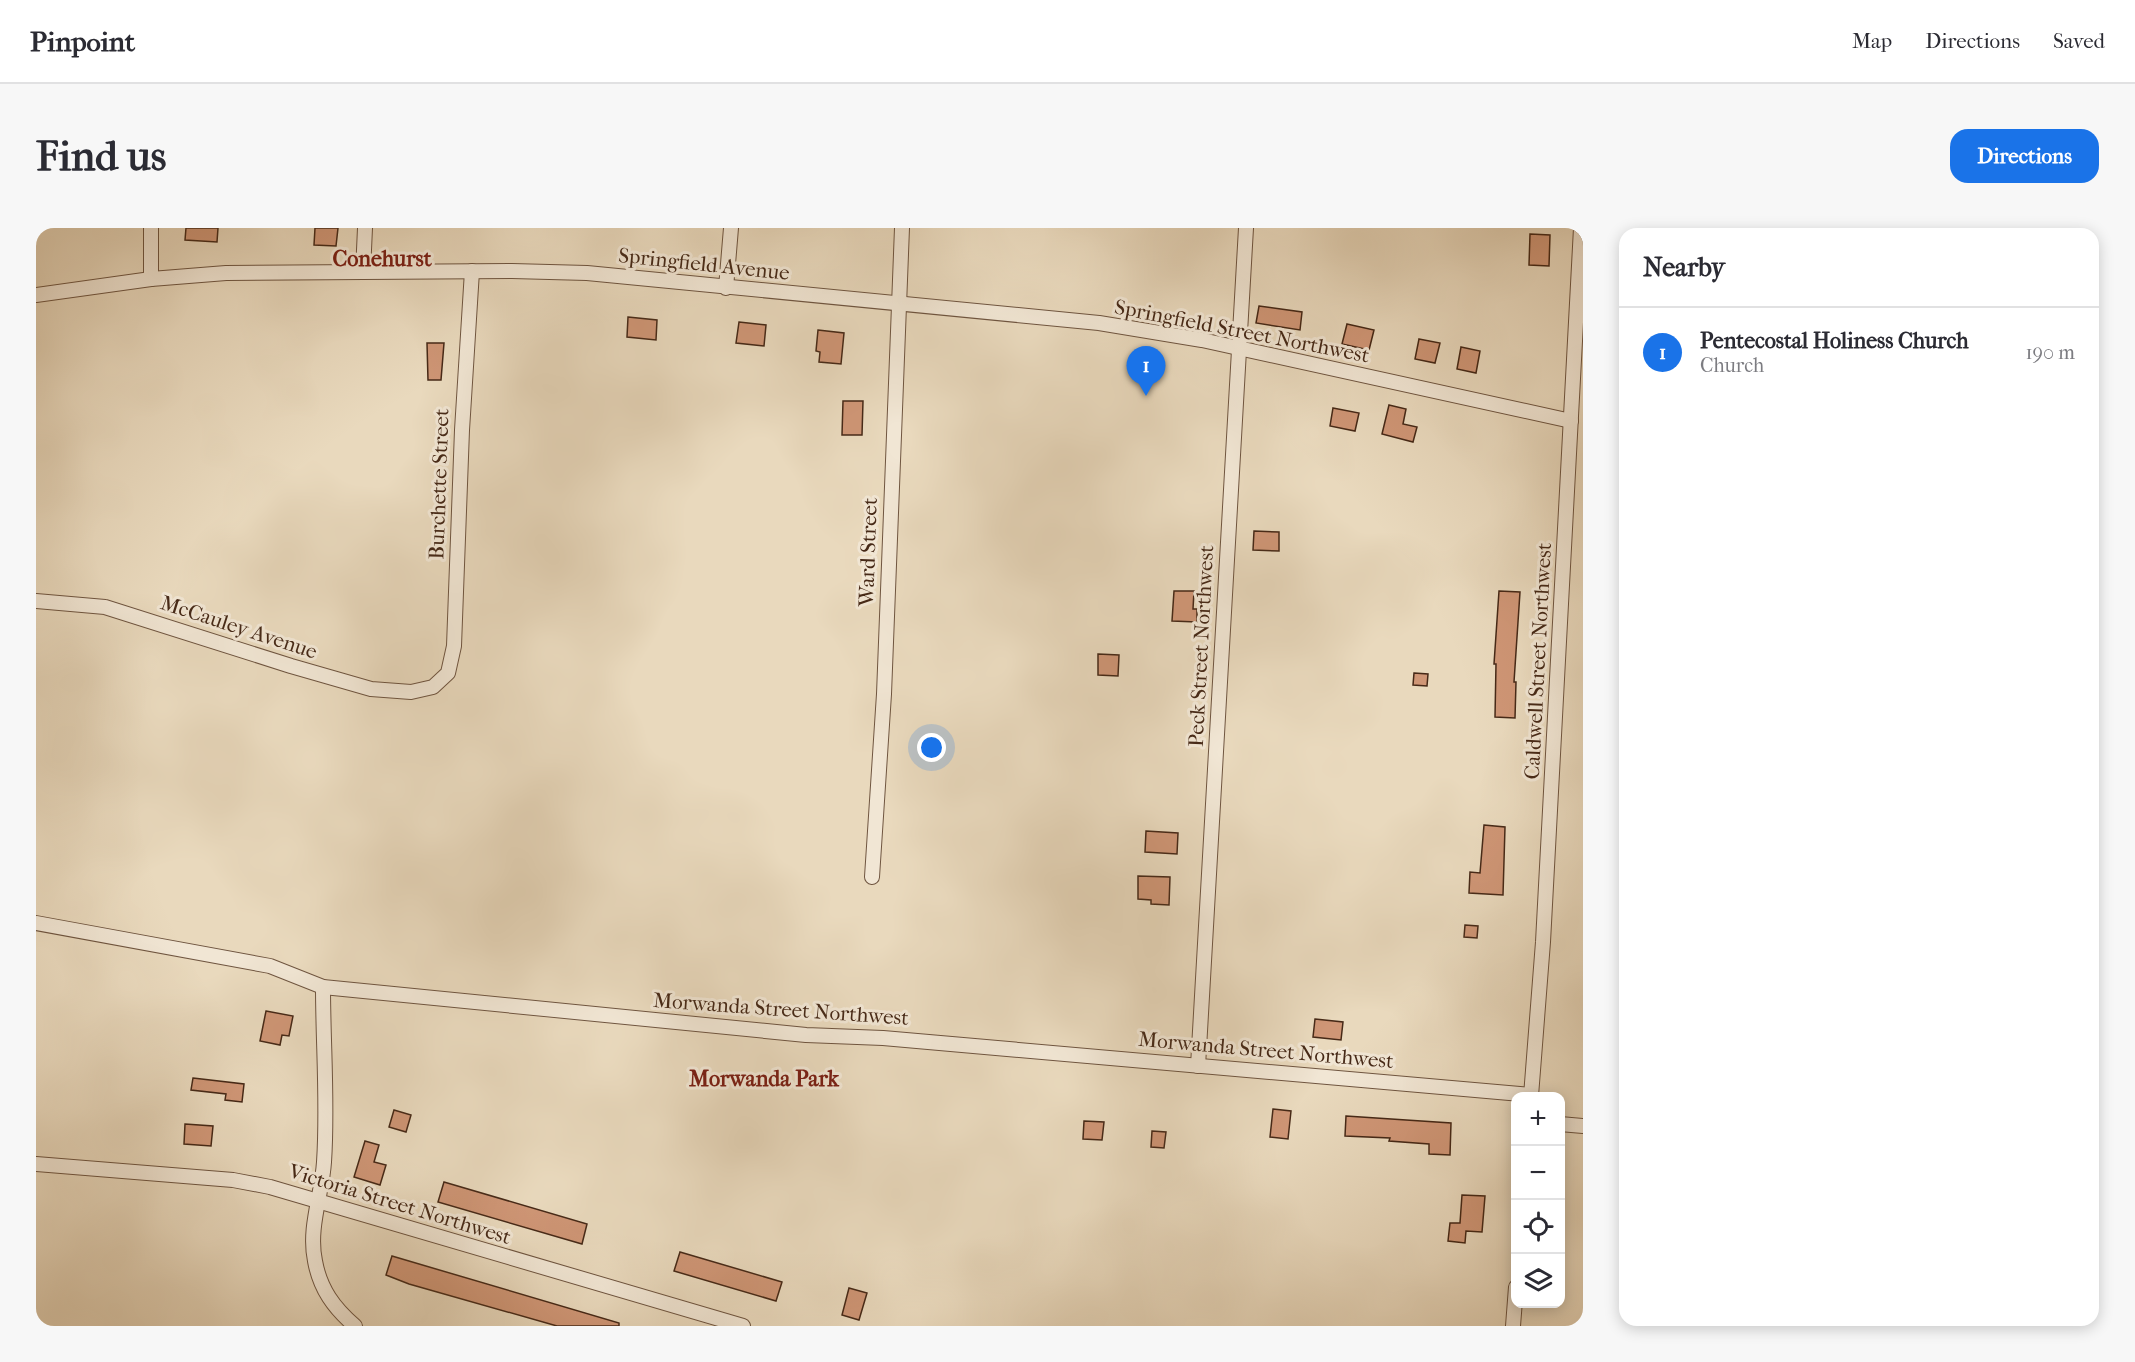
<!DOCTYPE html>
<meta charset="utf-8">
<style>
:root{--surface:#fff;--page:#f7f7f7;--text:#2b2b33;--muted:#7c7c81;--line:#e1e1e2;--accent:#1a73e8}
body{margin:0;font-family:"IM FELL French Canon",serif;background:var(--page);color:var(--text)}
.controls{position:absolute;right:18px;bottom:18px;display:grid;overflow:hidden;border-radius:12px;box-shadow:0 3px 15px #0003}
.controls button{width:54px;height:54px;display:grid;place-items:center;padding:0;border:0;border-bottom:2px solid var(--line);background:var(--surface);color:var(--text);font:30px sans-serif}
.you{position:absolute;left:896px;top:520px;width:21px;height:21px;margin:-15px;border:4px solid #fff;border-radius:50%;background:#1a73e8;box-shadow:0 0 0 9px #1a73e833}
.badge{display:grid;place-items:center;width:39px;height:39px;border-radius:50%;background:var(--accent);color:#fff;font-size:20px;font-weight:700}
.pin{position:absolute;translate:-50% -50px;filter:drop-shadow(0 2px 3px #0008)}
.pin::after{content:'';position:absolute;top:32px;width:21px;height:18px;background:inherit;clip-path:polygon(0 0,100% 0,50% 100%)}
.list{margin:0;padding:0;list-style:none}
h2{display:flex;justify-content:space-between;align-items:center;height:78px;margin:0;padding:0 24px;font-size:26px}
h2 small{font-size:20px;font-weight:400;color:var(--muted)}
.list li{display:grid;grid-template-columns:39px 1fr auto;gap:18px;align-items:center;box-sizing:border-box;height:90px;padding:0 24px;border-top:2px solid var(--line)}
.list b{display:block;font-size:22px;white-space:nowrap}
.list p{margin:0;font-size:20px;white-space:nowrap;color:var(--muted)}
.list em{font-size:20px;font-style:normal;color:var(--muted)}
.icon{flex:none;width:33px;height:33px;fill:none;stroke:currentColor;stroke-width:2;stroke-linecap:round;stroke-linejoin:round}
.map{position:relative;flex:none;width:1547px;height:1098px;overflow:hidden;border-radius:18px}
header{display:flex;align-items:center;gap:36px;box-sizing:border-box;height:84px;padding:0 30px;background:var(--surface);border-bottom:2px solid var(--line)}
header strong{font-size:28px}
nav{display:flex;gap:33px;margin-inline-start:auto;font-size:21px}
.intro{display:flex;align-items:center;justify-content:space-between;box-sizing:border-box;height:144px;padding:0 36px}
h1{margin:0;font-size:42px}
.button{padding:15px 27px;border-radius:18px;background:var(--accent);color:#fff;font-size:21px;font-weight:700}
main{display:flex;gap:36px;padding:0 36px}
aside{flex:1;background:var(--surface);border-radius:18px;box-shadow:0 3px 15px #0003}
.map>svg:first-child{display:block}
.building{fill:#cf9676;stroke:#462917;stroke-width:1.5}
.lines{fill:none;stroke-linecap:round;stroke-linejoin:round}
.minor-casing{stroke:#6f5540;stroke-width:16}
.minor{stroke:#f1e6d4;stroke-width:14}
.labels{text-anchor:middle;stroke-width:6;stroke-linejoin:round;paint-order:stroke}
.street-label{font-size:21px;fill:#462917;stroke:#f1e6d4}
.neighbourhood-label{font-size:22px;font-weight:bold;fill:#7a1f14;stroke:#f1e6d4}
</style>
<header>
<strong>Pinpoint</strong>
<nav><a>Map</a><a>Directions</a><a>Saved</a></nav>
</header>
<div class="intro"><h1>Find us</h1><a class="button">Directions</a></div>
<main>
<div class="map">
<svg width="1547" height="1098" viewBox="0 0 1547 1098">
<rect width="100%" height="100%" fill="#e9d9bd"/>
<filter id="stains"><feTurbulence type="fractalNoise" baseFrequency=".00333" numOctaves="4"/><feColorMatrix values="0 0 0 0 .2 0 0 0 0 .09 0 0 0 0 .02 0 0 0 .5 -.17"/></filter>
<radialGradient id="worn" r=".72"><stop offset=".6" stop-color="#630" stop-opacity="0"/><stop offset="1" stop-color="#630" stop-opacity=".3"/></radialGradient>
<g class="building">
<polygon points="150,0 182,0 181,14 149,12"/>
<polygon points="279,0 302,0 300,18 278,17"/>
<polygon points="1494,6 1514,7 1513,38 1493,37"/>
<polygon points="1223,78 1266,84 1264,102 1220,95"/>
<polygon points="592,89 621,92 620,112 591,109"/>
<polygon points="703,94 730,97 728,118 700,115"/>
<polygon points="1311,96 1338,102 1333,122 1306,116"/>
<polygon points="782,102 808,105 805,136 783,134 784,124 780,123"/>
<polygon points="1383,111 1404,115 1399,135 1379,131"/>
<polygon points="391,115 408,115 405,152 392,152"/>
<polygon points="1425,119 1444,123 1440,145 1421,141"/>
<polygon points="807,173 827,173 826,207 806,207"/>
<polygon points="1353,177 1370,181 1367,196 1381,199 1377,214 1346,206"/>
<polygon points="1297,180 1323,185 1319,203 1294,198"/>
<polygon points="1218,303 1243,304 1243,323 1217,322"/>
<polygon points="1138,363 1158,363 1157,381 1161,381 1161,394 1136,393"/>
<polygon points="1463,363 1484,364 1478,454 1480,454 1479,490 1459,489 1460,436 1458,436"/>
<polygon points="1062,426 1083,427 1082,448 1062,447"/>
<polygon points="1378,445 1392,446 1391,458 1377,457"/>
<polygon points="1448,597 1469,599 1467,667 1433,665 1434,644 1444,645"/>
<polygon points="1110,603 1142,605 1141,626 1109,624"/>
<polygon points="1102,648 1134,649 1133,677 1115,676 1115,672 1102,671"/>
<polygon points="1429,697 1442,698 1441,710 1428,709"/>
<polygon points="230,783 257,788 253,808 246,807 244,817 224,813"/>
<polygon points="1279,791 1307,794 1305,812 1277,809"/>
<polygon points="157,850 208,856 206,874 189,872 190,866 155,862"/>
<polygon points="1237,881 1255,883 1252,911 1234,909"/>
<polygon points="358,882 375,887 370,904 353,899"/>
<polygon points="1310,888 1415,895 1414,927 1393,926 1393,916 1353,913 1354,910 1309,908"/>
<polygon points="1048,893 1068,894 1066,912 1047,911"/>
<polygon points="149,896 177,898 175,918 148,916"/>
<polygon points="1116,903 1130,904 1128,920 1115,919"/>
<polygon points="329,913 343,917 338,934 350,937 344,957 318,949"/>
<polygon points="408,954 551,996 546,1016 402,974"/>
<polygon points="1426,967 1449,968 1446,1004 1430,1003 1429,1015 1412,1013 1414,995 1424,995"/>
<polygon points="644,1024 746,1054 740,1073 638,1043"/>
<polygon points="356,1028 583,1095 583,1098 521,1098 373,1056 350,1047"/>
<polygon points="813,1060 831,1065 823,1092 806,1087"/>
</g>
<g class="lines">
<g class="minor-casing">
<g id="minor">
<polyline points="327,44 329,0"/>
<polyline points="115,51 115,0"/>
<polyline points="690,60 695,0"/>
<polyline points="0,67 115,51 190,45 476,43 551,45 1063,95 1166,112 1535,193"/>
<polyline points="0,373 69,379 255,438 335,461 375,464 397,459 412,445 418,418 426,202 436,43"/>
<polyline points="836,649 848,466 866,0"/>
<polyline points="0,695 234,738 287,759 770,807 847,810 1495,867"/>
<path d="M287 759C287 817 292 876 288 934 286 967 272 1000 279 1033 284 1061 298 1080 319 1098"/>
<polyline points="1162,838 1210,0"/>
<polyline points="1495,868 1507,714 1545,0"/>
<polyline points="1524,896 1547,898"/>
<polyline points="0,936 197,952 234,959 707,1098"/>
<polyline points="1477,1098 1480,1059"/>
</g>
</g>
<use href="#minor" class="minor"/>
</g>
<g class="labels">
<g class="street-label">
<text transform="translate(668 36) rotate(6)" y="7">Springfield Avenue</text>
<text transform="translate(1206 103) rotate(11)" y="7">Springfield Street Northwest</text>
<text transform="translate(403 256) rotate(-88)" y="7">Burchette Street</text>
<text transform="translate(832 324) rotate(-88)" y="7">Ward Street</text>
<text transform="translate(203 399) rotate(18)" y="7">McCauley Avenue</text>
<text transform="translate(1165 418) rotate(-87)" y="7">Peck Street Northwest</text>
<text transform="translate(1502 433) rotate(-87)" y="7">Caldwell Street Northwest</text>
<text transform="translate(745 781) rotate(4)" y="7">Morwanda Street Northwest</text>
<text transform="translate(1230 822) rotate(5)" y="7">Morwanda Street Northwest</text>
<text transform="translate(364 976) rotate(17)" y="7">Victoria Street Northwest</text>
</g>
<g class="neighbourhood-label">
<text x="346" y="38">Conehurst</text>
<text x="728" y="858">Morwanda Park</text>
</g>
</g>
<rect width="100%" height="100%" filter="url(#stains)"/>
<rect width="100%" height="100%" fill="url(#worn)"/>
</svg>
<div class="controls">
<button>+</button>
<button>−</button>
<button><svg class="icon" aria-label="locate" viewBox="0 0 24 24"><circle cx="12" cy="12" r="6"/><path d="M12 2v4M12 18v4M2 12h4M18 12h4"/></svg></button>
<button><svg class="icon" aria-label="layers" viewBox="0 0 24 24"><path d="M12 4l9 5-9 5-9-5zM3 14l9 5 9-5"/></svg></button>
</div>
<div class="you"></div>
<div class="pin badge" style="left:1110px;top:168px">1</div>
</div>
<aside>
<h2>Nearby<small></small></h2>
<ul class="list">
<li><span class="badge">1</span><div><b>Pentecostal Holiness Church</b><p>Church</p></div><em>190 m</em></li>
</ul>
</aside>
</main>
